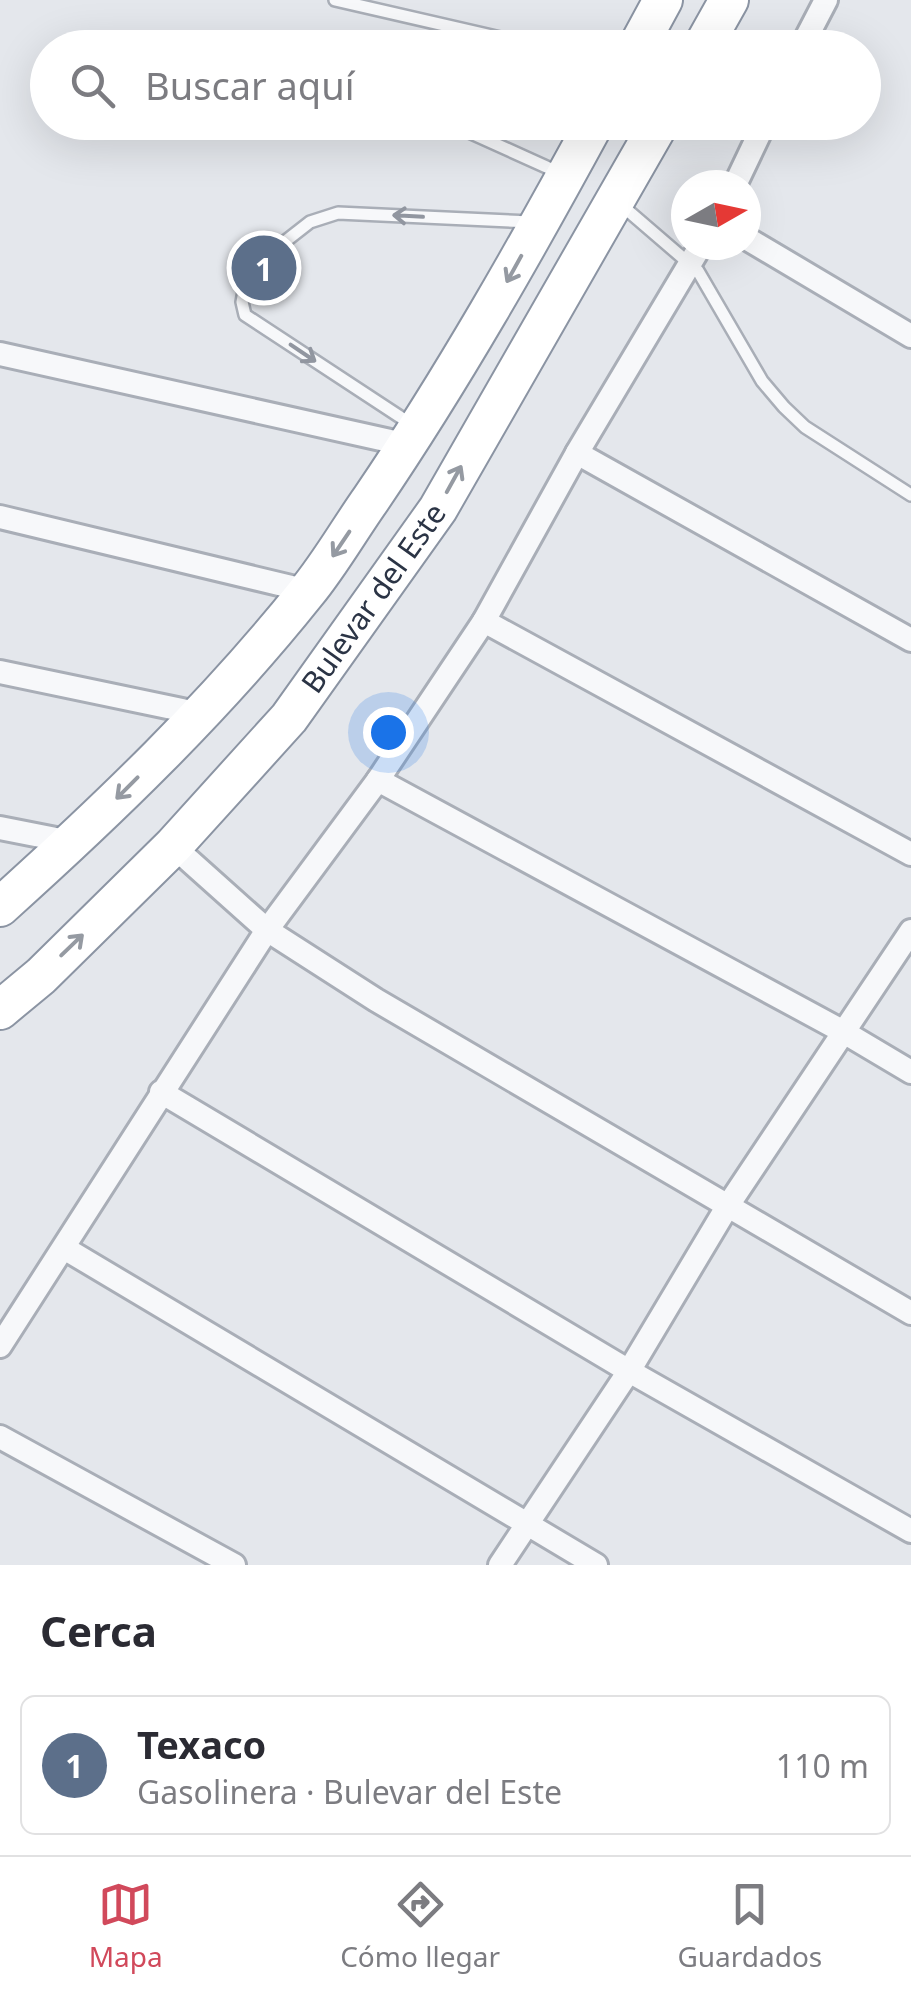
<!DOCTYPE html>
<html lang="es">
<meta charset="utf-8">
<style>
:root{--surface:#fff;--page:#f7f7f7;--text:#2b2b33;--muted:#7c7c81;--line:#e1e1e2;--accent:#d1495b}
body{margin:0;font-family:"Noto Sans",sans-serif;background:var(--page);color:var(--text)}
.compass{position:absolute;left:671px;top:170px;width:90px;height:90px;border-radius:50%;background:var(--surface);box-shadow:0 10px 40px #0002;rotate:81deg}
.you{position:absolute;left:388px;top:732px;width:35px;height:35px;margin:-25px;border:8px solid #fff;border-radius:50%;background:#1a73e8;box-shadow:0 0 0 15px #1a73e833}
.badge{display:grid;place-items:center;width:65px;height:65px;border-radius:50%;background:var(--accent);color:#fff;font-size:32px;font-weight:700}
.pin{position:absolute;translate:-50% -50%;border:5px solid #fff;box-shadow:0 2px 10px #0006}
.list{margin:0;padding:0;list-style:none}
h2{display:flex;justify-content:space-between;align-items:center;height:130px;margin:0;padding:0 40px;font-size:42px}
h2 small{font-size:32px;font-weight:400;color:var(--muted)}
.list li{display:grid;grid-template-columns:65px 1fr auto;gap:30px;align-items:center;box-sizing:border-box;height:140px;margin:0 20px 20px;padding:0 20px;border:2px solid var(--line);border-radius:15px}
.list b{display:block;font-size:38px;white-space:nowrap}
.list p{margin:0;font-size:32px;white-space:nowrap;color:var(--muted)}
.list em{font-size:32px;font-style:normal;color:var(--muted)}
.icon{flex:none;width:55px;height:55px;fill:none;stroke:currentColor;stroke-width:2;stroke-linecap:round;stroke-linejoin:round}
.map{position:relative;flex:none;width:911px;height:1565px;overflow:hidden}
.search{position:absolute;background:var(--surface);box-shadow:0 10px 40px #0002;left:30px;right:30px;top:30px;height:110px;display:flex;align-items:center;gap:25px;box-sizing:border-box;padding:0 35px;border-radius:55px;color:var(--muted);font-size:38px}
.sheet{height:290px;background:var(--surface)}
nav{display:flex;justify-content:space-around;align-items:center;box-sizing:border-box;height:140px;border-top:2px solid var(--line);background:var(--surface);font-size:28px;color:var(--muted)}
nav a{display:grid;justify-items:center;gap:5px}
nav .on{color:var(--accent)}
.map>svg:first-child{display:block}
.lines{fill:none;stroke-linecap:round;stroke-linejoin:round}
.service-casing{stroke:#a9aeb7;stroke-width:16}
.minor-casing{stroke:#a9aeb7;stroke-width:28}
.trunk-casing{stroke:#8b94a3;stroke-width:42}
.service{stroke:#f7f8fa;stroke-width:11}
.minor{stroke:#f7f8fa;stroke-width:22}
.trunk{stroke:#fff;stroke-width:38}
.oneway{stroke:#9196a0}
.oneway2{stroke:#959aa2}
.labels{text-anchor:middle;stroke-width:10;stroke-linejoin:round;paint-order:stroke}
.street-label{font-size:30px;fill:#2b3445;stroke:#f4f6f9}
</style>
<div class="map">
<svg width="911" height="1565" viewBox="0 0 911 1565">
<rect width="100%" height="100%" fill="#e4e7ec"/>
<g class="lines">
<g class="service-casing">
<g id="service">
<polyline points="335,0 544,48"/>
<polyline points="460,122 460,128 562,174"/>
<polyline points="619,203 698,271 762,381 784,407 805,427 911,495"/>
<polyline points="278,247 310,222 338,213 531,222"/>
<polyline points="245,286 242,302 245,315 414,426"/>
</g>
</g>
<g class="minor-casing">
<g id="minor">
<polyline points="801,48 826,0"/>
<polyline points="735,185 765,122"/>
<polyline points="746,238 911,336"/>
<polyline points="0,354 408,445"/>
<polyline points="577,453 911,640"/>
<polyline points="0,517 308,591"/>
<polyline points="484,621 911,854"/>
<polyline points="0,672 201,714"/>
<polyline points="378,780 842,1031 911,1072"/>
<polyline points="0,828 71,842"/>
<polyline points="173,846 267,930 376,1000 911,1313"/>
<polyline points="161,1092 629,1371 911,1531"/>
<polyline points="64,1248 596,1565"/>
<polyline points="0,1346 267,930 378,780 484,621 577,453 701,245"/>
<polyline points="0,1437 234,1565"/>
<polyline points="500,1565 629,1371 727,1207 911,931"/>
</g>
</g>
<g class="trunk-casing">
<g id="trunk">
<polyline points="637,48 663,0"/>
<polyline points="702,48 729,0"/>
<path d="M0 907C109 809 215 707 306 593 330 564 349 530 371 499 453 378 525 251 595 122"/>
<path id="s1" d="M0 1010 41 976 173 846 289 718 438 509 660 122"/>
</g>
</g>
<use href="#service" class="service"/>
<use href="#minor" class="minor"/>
<use href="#trunk" class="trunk"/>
</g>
<defs><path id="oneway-shaft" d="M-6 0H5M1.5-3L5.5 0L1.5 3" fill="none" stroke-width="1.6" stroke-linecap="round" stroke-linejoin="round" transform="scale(2.5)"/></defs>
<g class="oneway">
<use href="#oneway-shaft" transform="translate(408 216) rotate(-177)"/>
<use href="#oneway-shaft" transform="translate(303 353) rotate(34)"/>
</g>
<g class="oneway2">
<use href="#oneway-shaft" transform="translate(514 269) rotate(119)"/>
<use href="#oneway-shaft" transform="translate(454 479) rotate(-61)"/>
<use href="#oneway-shaft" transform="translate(341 544) rotate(124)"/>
<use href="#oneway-shaft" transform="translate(127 788) rotate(135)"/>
<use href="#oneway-shaft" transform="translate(72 945) rotate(-44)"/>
</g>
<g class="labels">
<g class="street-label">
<text dy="10" stroke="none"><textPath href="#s1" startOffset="558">Bulevar del Este</textPath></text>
</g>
</g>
</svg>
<svg class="compass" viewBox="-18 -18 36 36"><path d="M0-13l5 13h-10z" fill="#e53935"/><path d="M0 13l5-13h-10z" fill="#7c7c81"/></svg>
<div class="you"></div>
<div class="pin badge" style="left:264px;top:268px;background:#5c6f8a">1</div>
<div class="search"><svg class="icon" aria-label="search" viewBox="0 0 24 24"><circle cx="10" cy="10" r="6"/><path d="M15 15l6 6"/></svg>Buscar aquí</div>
</div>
<section class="sheet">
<h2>Cerca<small></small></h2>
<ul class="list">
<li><span class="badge" style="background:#5c6f8a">1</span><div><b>Texaco</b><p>Gasolinera · Bulevar del Este</p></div><em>110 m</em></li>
</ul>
</section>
<nav>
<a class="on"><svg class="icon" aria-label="map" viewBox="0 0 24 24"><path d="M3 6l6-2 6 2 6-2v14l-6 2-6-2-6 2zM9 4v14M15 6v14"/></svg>Mapa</a>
<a><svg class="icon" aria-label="directions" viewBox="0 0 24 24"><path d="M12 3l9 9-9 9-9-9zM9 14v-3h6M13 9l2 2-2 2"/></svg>Cómo llegar</a>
<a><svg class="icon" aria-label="saved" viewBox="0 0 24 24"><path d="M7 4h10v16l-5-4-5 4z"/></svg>Guardados</a>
</nav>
